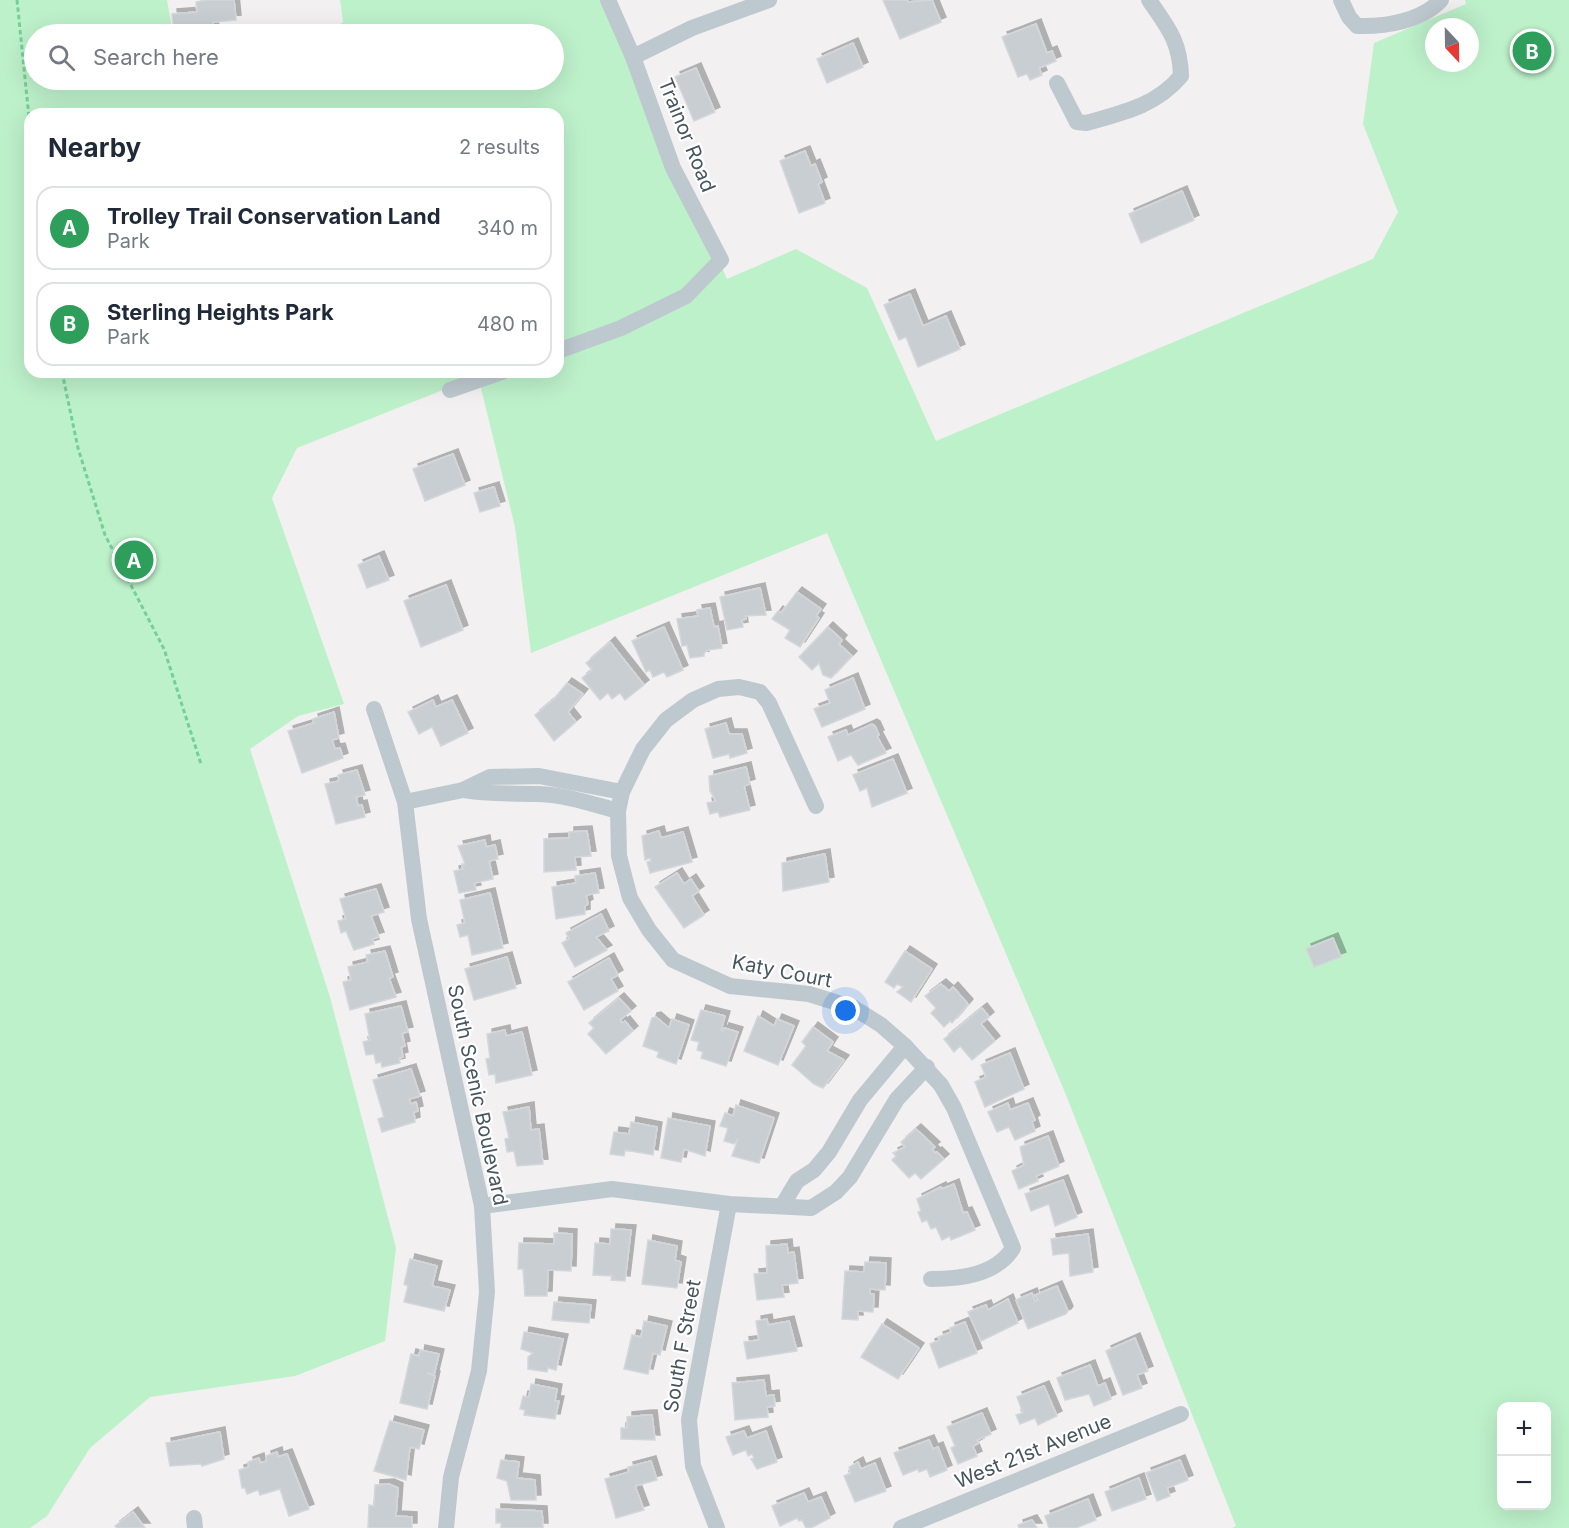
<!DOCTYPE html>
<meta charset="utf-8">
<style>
:root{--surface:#fff;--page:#f6f6f7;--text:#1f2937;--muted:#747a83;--line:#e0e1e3;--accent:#1a73e8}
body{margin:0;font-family:Inter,sans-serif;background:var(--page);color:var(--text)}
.controls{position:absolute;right:18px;bottom:18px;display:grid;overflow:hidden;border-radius:12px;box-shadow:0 6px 24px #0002}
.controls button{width:54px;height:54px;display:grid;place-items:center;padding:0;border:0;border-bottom:2px solid var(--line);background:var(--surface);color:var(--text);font:30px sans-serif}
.compass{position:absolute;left:1425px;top:18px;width:54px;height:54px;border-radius:50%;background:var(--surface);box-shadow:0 6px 24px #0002;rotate:158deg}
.you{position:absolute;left:846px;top:1011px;width:21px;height:21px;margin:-15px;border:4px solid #fff;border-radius:50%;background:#1a73e8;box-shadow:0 0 0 9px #1a73e833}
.badge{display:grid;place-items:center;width:39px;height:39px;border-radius:50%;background:var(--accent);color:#fff;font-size:20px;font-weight:700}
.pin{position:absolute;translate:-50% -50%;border:3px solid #fff;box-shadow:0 2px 6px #0006}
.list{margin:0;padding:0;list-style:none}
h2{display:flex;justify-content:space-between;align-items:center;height:78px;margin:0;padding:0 24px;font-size:26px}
h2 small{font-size:20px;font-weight:400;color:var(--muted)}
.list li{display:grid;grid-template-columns:39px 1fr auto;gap:18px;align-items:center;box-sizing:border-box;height:84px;margin:0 12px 12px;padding:0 12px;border:2px solid var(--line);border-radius:18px}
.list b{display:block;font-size:22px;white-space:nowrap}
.list p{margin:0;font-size:20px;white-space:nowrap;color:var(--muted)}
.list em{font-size:20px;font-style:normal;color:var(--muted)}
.icon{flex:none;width:33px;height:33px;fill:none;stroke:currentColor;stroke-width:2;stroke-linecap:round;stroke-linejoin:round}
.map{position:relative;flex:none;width:1569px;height:1528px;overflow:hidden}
.search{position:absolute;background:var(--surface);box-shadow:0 6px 24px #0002;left:24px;top:24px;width:540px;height:66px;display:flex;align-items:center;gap:15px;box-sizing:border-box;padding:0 21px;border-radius:33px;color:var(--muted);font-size:22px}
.panel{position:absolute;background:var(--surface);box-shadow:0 6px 24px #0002;left:24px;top:108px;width:540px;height:270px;border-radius:18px}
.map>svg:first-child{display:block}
.green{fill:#bdf1ca;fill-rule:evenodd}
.building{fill:#c9ced2;stroke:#d3d7db;stroke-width:1.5;filter:url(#shadow)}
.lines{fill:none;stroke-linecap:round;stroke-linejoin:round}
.path{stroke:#74d097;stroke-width:3;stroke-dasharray:4.5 3;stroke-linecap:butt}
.minor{stroke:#bdc9cf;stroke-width:16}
.labels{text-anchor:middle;stroke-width:4.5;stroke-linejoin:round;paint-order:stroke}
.street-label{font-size:20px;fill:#47565e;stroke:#fff}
</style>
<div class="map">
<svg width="1569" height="1528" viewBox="0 0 1569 1528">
<defs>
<filter id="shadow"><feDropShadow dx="5" dy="-5" stdDeviation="0" flood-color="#0004"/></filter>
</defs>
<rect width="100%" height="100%" fill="#f2f0f0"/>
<path class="green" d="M0 0H167L173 34H34V80H554V34H328L343 22 340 0H605L727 279 796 249 867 288 936 441 1373 259 1398 212 1363 124 1374 43 1466 4 1465 0H1569V1528H1232L1236 1526 1064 1090 827 533 531 653 515 527 478 376 297 448 272 498 344 704 298 716 250 749 330 997 396 1248 385 1341 295 1376 150 1397 90 1448 47 1516 30 1528H0ZM1434 27H1470V63H1434ZM30 114H558V372H30ZM1502 1406H1546V1506H1502Z"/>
<g class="building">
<polygon points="207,0 234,0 236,20 213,22 214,34 174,34 172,14 197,12 196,2"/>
<polygon points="883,0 907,0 908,2 932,0 941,22 900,39"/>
<polygon points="1036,24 1047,53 1052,51 1056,61 1039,68 1042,75 1030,80 1027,74 1018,77 1002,37"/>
<polygon points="853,43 863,67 827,83 817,59"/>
<polygon points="696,68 715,112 694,121 675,77"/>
<polygon points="805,151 811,166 815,164 822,182 818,184 825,203 799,213 780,161"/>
<polygon points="1182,191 1194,220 1141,243 1129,214"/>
<polygon points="910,294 923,326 946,316 960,349 918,367 906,337 899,340 884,305"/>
<polygon points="453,454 465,485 425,501 413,469"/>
<polygon points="494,487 500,506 480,512 474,493"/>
<polygon points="379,556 389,580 367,588 358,565"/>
<polygon points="446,585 463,630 421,647 404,601"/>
<polygon points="760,588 766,615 745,616 746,619 742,620 743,627 727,630 720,597"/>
<polygon points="797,592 821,609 816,616 819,618 800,647 785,638 790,630 772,619 778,611 781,613"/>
<polygon points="710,608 714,627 718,626 722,648 708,650 704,653 704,656 690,658 687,645 682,646 677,619 698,616 697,610"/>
<polygon points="664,627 683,670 667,677 664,672 653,677 650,670 646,672 632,641"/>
<polygon points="828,627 842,640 839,644 852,656 831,678 823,675 819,663 812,670 799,657"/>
<polygon points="610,642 644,685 625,700 620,693 612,699 608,693 600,700 582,678 592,670 586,663"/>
<polygon points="853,678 865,709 822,727 814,709 830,703 825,690"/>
<polygon points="567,683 583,694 568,712 576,722 554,741 535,715 554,699"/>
<polygon points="433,700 436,707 452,700 468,733 441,746 432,727 419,734 408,712"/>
<polygon points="334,712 339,738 332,740 335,749 340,748 343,758 302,773 288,731 314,723 313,719"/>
<polygon points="726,723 729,734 742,734 747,753 730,758 729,754 713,758 705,729"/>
<polygon points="872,724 875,726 879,735 877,736 886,753 858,765 851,755 838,761 828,737 846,730 848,735"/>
<polygon points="893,759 907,793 872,807 867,788 860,791 853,775"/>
<polygon points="746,767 750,784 744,786 750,810 720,817 718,812 710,814 707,803 716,801 710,791 709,776"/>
<polygon points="357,770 365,795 356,797 358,806 362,805 365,817 336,824 325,784 339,781 338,775"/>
<polygon points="587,831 591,856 575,857 576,870 544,872 544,839 569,838 569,832"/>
<polygon points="659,831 661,838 683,832 692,862 650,873 647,862 651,861 650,858 645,860 642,836"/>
<polygon points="485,840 486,847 495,845 498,859 489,861 493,879 474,883 476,890 459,893 454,871 463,869 462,864 465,864 458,846"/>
<polygon points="825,854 829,882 783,891 782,863"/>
<polygon points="595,873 599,893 586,895 588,904 585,906 585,914 556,919 552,887 576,883 575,876"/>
<polygon points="677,873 684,884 691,879 699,891 692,896 704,915 684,928 655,887"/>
<polygon points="376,889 384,912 371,916 379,937 372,939 374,944 354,950 346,931 341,933 338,921 346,919 340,899"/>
<polygon points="490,893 503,948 472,955 468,935 460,937 457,925 465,923 460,900"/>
<polygon points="601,914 609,931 596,937 607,950 575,967 562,943 569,939 566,933"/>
<polygon points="1333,938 1341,957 1314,967 1306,949"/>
<polygon points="385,951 393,977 389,978 396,997 350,1010 343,982 351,980 348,967 368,962 366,955"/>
<polygon points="905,951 932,969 911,1002 897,992 903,987 897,984 894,988 885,982"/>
<polygon points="507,957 516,988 474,1000 465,969"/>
<polygon points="609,958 618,975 611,979 618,991 584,1010 568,982"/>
<polygon points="941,984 949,991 953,987 968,1004 952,1023 950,1021 944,1027 931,1013 936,1008 925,996"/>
<polygon points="619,998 631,1011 620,1020 622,1023 625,1021 633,1031 606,1054 588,1034 594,1028 589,1023"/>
<polygon points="401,1006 408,1032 402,1033 405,1046 401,1047 403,1057 399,1058 400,1063 382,1067 381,1062 376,1063 374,1054 366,1055 363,1042 370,1040 365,1014"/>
<polygon points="982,1008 989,1017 981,1024 995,1041 972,1060 960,1046 954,1052 944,1039"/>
<polygon points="701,1010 725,1016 721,1030 723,1031 724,1028 738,1032 726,1066 701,1058 703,1052 697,1050 699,1042 691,1040"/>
<polygon points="758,1016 774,1026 777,1019 794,1026 778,1065 744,1051"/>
<polygon points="656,1017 669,1028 672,1019 689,1025 676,1064 657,1057 659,1052 643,1046 652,1018"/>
<polygon points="813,1027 833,1042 827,1051 844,1060 823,1088 814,1084 792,1065 806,1046 802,1042"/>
<polygon points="505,1030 506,1036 522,1032 532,1075 496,1083 495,1074 489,1075 486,1059 490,1058 487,1034"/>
<polygon points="1010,1053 1024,1089 985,1107 975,1082 986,1077 981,1065"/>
<polygon points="411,1069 420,1096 409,1099 411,1104 416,1102 418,1111 414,1112 415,1122 382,1132 378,1119 384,1117 373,1080"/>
<polygon points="1008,1103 1010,1110 1028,1103 1035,1120 1032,1122 1035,1131 1015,1140 1009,1127 997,1132 988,1112"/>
<polygon points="736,1105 774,1118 759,1163 732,1156 738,1139 734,1144 724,1141 728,1128 720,1126 725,1113 733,1116"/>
<polygon points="529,1107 531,1130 539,1129 543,1164 517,1166 514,1151 507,1152 505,1139 509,1138 503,1112"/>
<polygon points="668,1118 710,1126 705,1156 684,1149 681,1162 661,1158"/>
<polygon points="631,1122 657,1127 653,1155 625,1150 624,1156 610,1154 614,1132 629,1134"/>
<polygon points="916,1129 935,1147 932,1149 935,1153 937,1152 944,1159 921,1179 915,1173 909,1178 892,1160 896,1156 893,1153 905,1147 901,1142"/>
<polygon points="1048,1136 1059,1166 1036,1176 1038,1181 1019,1189 1012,1171 1024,1165 1020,1147"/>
<polygon points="1063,1180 1077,1217 1055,1226 1049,1204 1031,1211 1025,1194"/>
<polygon points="954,1184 963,1213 967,1212 975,1230 951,1240 950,1236 942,1240 936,1227 931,1229 927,1220 922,1222 918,1212 921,1211 917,1199 941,1187 942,1189"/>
<polygon points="611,1229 631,1230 625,1281 611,1280 612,1276 593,1275 595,1243 610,1244"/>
<polygon points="554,1233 572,1234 571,1271 548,1270 547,1296 525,1296 523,1269 518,1269 519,1243 554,1244"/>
<polygon points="1088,1234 1093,1272 1070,1276 1069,1253 1053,1255 1051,1239"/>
<polygon points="648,1240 677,1246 675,1260 681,1262 677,1288 642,1284"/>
<polygon points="787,1244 788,1253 794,1252 798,1283 782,1285 784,1297 757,1300 754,1274 767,1273 766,1246"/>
<polygon points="410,1259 437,1266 432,1286 450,1290 444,1311 404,1302 408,1286 404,1284"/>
<polygon points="865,1262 886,1263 885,1290 870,1289 870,1294 874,1294 873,1312 858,1311 858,1320 842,1319 845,1271 864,1272"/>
<polygon points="1057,1286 1068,1311 1066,1314 1028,1329 1016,1300 1032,1293 1035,1301 1038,1300 1035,1295"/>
<polygon points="1008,1299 1018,1323 981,1341 968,1312 986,1305 988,1310"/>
<polygon points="554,1302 591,1305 589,1323 552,1320"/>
<polygon points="767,1319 768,1325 789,1321 797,1351 747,1359 744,1342 759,1340 756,1321"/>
<polygon points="644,1321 667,1326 660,1355 653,1353 648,1374 624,1369 632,1335 641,1337"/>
<polygon points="965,1322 977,1353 939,1368 930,1344 940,1340 938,1337 951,1332 950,1328"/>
<polygon points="882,1324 919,1348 898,1379 861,1357"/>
<polygon points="524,1332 563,1339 556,1370 548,1368 547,1372 528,1369 528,1357 533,1353 521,1349"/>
<polygon points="1135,1338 1148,1371 1137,1375 1142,1388 1123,1395 1106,1351"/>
<polygon points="420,1350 439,1354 434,1375 427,1373 435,1376 427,1409 400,1403 411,1354 419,1356"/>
<polygon points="1090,1365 1098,1386 1105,1383 1111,1399 1094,1406 1089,1394 1065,1400 1057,1378"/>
<polygon points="764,1380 766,1396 774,1395 775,1406 767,1407 768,1417 735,1420 732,1383"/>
<polygon points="531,1384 557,1389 555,1401 559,1401 555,1419 524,1415 525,1410 520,1409 523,1396 529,1397"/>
<polygon points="1044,1386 1057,1416 1038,1425 1035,1418 1020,1424 1016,1415 1023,1413 1017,1397"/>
<polygon points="982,1413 991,1434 977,1440 979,1443 973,1446 977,1456 958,1464 951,1448 955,1446 947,1427"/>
<polygon points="647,1415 652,1415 655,1440 621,1439 621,1428 627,1428 627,1417"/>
<polygon points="390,1421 424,1430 419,1449 410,1447 406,1480 374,1471"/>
<polygon points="744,1431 747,1438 766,1431 777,1462 757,1469 751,1459 754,1458 752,1454 748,1456 746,1450 733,1455 726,1437"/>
<polygon points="220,1432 224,1459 202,1466 201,1464 170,1466 166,1443"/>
<polygon points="929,1440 933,1449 938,1447 947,1470 930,1477 927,1469 919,1472 918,1469 903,1475 894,1453"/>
<polygon points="277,1452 278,1457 287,1454 309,1509 289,1516 280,1489 260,1495 258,1490 247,1494 245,1488 242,1488 239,1470 249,1467 248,1462 259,1458 260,1463 267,1461 266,1456"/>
<polygon points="501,1460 519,1462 517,1478 535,1480 536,1500 511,1500 507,1481 497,1478"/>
<polygon points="1180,1460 1188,1480 1167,1488 1170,1496 1157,1501 1146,1473"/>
<polygon points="651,1461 657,1480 635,1486 644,1510 616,1518 605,1479 629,1472 628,1467"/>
<polygon points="858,1462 861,1469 875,1463 886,1491 855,1502 844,1476 851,1473 849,1467"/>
<polygon points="1139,1478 1146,1499 1112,1511 1105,1492"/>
<polygon points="389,1484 398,1488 396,1516 412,1517 412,1528 368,1528 369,1505 374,1506 375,1485"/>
<polygon points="804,1493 808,1502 821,1497 830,1518 811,1528 806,1528 802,1520 799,1521 797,1518 780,1526 772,1506"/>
<polygon points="1088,1499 1096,1520 1076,1528 1049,1528 1045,1516"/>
<polygon points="496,1509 542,1511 543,1528 501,1528 501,1523 496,1523"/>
<polygon points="133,1512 145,1528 117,1528 115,1526"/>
<polygon points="1032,1520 1037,1528 1019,1528 1018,1525"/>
</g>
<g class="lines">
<g class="path">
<polyline points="17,0 30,127"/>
<polyline points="62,372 78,448 105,535 164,649 201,764"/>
</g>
<g class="minor">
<path d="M1341 0 1349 17 1357 26C1385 27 1422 21 1441 0"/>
<polyline points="633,57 692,28 769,0"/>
<path d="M1057 83 1077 122 1086 123C1122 113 1156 106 1181 76 1180 41 1168 28 1149 0"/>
<polyline points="558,351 621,328 686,296 721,260 673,168 633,57 608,0"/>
<polyline points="450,390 502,372"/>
<polyline points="374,709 405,802 419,919 482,1206 487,1292 479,1371 451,1477 446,1528"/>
<path d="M463 790C489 795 513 793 539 794 566 795 592 804 618 811"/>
<polyline points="405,802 463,790 490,777 539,776 622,792"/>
<path d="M816 806 769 703 760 692 739 687 718 689 693 700 666 720 643 749 622 792 618 811 619 856 630 898 649 930 673 960 730 986 809 994 854 1008 881 1025 905 1046 941 1085 954 1108 1013 1248C996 1275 961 1279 931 1279"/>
<polyline points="482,1206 612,1189 729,1204 811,1208 836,1192 850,1177 897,1099 927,1067"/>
<polyline points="782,1206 797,1181 814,1170 829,1152 860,1100 905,1046"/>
<polyline points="194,1518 195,1528"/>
<polyline points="717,1528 693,1466 689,1420 729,1204"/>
<polyline points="901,1528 1181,1414"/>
</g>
</g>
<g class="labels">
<g class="street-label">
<text transform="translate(687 135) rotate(68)" y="7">Trainor Road</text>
<text transform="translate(782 971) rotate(11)" y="7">Katy Court</text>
<text transform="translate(478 1095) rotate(78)" y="7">South Scenic Boulevard</text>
<text transform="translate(682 1346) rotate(-80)" y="7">South F Street</text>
<text transform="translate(1033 1451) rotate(-22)" y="7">West 21st Avenue</text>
</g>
</g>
</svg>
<div class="controls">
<button>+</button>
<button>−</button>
</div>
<svg class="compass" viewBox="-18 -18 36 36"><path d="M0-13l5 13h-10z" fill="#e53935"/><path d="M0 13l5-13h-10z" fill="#747a83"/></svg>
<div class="you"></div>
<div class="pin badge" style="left:134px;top:560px;background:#2e9e5b">A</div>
<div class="pin badge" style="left:1532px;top:51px;background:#2e9e5b">B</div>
<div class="search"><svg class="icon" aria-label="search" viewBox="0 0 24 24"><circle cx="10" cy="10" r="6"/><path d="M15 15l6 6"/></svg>Search here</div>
<section class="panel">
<h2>Nearby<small>2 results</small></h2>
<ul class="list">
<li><span class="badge" style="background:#2e9e5b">A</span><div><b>Trolley Trail Conservation Land</b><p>Park</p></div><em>340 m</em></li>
<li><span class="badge" style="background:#2e9e5b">B</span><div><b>Sterling Heights Park</b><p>Park</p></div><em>480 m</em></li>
</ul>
</section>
</div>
